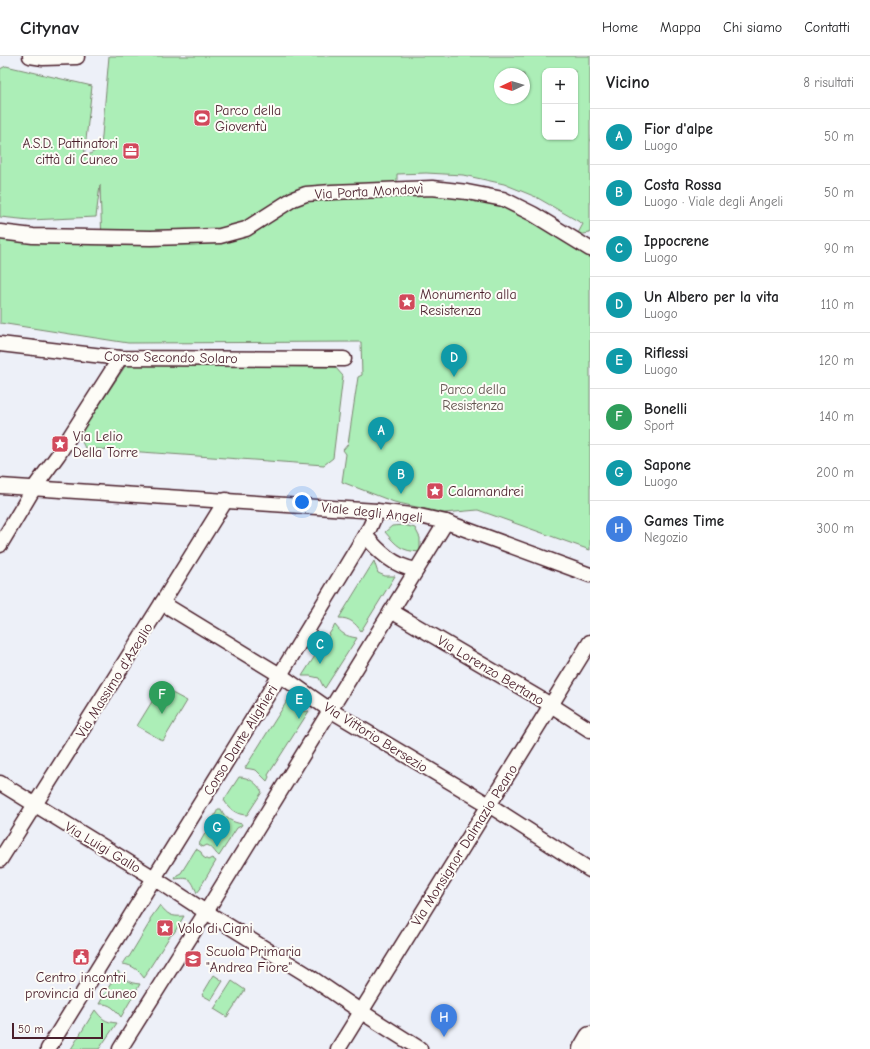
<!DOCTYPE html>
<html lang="it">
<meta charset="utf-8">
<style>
:root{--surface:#fff;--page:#f2f2f2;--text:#202124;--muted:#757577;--line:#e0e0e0;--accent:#d1495b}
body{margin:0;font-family:"Comic Neue",sans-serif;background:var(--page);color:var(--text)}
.controls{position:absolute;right:12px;top:12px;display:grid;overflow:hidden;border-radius:8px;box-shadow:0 1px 3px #0004}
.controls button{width:36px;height:36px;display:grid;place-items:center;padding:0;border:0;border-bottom:1px solid var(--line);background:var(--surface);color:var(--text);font:20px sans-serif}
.compass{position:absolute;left:494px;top:12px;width:36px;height:36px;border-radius:50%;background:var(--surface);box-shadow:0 1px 3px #0004;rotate:266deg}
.scale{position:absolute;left:12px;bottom:10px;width:91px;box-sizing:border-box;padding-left:4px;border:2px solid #4a1f2b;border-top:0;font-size:11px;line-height:14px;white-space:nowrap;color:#4a1f2b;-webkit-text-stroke:3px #fdfcf7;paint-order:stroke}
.you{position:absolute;left:302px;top:446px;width:14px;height:14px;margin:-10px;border:3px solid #fff;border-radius:50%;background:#1a73e8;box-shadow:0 0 0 6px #1a73e833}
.badge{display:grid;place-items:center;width:26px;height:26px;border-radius:50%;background:var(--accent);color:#fff;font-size:13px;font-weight:700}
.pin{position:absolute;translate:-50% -33px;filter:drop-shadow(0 1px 2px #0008)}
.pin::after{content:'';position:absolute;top:21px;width:14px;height:12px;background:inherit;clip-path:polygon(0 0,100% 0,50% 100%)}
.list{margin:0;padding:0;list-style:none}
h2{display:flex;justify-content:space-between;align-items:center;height:52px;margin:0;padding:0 16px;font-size:17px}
h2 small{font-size:13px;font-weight:400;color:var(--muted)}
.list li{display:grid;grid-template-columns:26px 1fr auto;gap:12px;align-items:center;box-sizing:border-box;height:56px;padding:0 16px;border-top:1px solid var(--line)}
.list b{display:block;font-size:15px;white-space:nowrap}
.list p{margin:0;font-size:13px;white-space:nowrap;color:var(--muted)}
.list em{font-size:13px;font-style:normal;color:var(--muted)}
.map{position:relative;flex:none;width:590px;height:993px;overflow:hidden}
header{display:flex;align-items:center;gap:24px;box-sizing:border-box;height:56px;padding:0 20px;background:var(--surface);border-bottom:1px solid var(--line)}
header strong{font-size:19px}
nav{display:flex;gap:22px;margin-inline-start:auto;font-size:14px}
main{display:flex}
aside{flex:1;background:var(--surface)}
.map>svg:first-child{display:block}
.green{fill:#aceeb7;stroke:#7b8671;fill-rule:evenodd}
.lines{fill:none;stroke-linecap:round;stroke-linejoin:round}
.street-casing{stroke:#4a1f2b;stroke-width:17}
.secondary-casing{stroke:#4a1f2b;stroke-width:23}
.street{stroke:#fdfcf7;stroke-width:14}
.secondary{stroke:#fdfcf7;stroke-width:20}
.labels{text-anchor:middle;stroke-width:4;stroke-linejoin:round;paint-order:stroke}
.poi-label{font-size:14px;fill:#4a1f2b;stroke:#fdfcf7;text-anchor:start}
.street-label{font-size:14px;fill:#4a1f2b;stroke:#fdfcf7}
.park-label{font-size:14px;fill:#62534e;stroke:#fdfcf7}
</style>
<header>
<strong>Citynav</strong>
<nav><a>Home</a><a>Mappa</a><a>Chi siamo</a><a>Contatti</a></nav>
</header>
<main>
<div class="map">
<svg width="590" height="993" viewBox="0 0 590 993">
<rect width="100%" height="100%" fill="#edf0f8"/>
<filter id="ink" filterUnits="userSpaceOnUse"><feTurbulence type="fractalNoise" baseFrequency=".025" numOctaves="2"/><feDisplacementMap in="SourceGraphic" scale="8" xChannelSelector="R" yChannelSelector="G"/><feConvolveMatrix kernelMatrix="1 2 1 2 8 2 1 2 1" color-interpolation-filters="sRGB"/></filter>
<g filter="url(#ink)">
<g class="green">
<path d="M109 0H590V177L577 179 583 168 536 141 504 128 463 119 426 117 397 118V139H433L499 148 530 164 590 200V494L478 454 444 457 394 446 342 426 346 398 343 394 348 388 358 321 362 319 361 286 128 287 0 267V182L102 188 100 129 96 161 30 164 0 161V13L6 10 92 30 84 102 101 91ZM545 15H575V81H545ZM500 18H524V42H500Z"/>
<polygon points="126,309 335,311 343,320 333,402 324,409 85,392 79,380"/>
<path d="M404 469 415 472 420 482V496C401 495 397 490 385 476L392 470Z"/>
<path d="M374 505 378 517 385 520H395L361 575C355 567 350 562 339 562Z"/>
<path d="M335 569C342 578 345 580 357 582L325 632 323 630 319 622 310 620H302Z"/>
<polygon points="161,631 187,645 163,685 137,670"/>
<polygon points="289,642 291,651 298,656 309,655 268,719 269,721 267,725 256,714 245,712"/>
<path d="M239 721C249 721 257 727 262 736L247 759C237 759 229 753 224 744Z"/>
<path d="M218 753H221C225 763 232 766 242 768L241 770 237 772 219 800C214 796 214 792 207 789L203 791 199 788 212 765Z"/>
<path d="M196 793 201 796 203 801 208 804 212 802 216 805 201 830V832L197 837C191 823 191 821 175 823L177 819 181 817Z"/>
<path d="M160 849C168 859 171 861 184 860L174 877 170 880 147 916V918L144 922C138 914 133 909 122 908L126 902 129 901 150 866V863Z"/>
<path d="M118 915C125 924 128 927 140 928L121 961C115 953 110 947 99 948Z"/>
<polygon points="214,919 223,925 211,944 202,939"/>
<polygon points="232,925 245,934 227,961 214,953"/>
<path d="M95 954C102 963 105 966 117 967L99 993H71Z"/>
</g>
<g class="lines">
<g class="street-casing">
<g id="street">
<polyline points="30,0 43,2 77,1"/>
<polyline points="0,176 33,180 151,182 220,180 246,173 293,143 306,138 332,136 432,132 467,136 503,143 533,158 590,193"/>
<polyline points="0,288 120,302 344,303"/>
<polyline points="0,430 377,455 419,460 446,466 590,519"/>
<path d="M365 479C379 496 394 510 416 514"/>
<polyline points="0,489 34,432 58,399 120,302"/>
<polyline points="162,547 280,619 330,654 489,749 590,814"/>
<polyline points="391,555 551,649 590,674"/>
<polyline points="0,727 154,822 206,856 306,918 360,955 420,993"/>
<polyline points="0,804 162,547 226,444"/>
<polyline points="48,993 280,619 370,471 377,455"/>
<polyline points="120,993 206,856 446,466"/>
<polyline points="338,993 590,586"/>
</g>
</g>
<g class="secondary-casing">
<polyline id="secondary" points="583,993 590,981"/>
</g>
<use href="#street" class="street"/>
<use href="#secondary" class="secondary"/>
</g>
</g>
<defs>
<g id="stadium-square" transform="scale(0.9)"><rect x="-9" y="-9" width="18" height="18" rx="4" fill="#d1495b" stroke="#fdfcf7"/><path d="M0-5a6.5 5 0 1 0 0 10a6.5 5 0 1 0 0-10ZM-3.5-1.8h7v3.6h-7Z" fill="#fff"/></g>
<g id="office-square" transform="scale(0.9)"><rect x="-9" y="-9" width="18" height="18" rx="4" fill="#d1495b" stroke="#fdfcf7"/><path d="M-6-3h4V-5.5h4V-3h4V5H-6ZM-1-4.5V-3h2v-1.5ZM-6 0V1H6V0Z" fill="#fff"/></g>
<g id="sight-square" transform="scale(0.9)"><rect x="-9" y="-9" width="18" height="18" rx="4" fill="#d1495b" stroke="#fdfcf7"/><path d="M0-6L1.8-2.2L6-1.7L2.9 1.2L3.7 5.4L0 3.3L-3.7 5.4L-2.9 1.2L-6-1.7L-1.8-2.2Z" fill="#fff"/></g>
<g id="civic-square" transform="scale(0.9)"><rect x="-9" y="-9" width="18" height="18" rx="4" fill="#d1495b" stroke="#fdfcf7"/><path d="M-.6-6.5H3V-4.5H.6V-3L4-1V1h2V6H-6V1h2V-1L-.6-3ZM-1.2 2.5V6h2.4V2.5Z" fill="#fff"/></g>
<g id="school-square" transform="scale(0.9)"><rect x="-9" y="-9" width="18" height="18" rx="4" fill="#d1495b" stroke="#fdfcf7"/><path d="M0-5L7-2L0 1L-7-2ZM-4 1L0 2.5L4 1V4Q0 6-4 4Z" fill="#fff"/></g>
</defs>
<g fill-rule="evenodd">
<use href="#stadium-square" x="202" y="62"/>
<use href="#office-square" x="131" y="95"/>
<use href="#sight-square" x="407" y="246"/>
<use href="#sight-square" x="60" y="388"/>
<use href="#sight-square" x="435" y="435"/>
<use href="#sight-square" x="165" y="872"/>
<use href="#civic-square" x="81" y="901"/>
<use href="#school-square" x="193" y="903"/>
</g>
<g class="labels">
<g class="poi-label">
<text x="215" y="59">Parco della<tspan x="215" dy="16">Gioventù</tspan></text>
<text x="118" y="92" text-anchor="end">A.S.D. Pattinatori<tspan x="118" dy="16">città di Cuneo</tspan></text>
<text x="420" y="243">Monumento alla<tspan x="420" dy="16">Resistenza</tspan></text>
<text x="73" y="385">Via Lelio<tspan x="73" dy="16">Della Torre</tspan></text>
<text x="448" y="440">Calamandrei</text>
<text x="178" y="877">Volo di Cigni</text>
<text x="206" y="900">Scuola Primaria<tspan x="206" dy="16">"Andrea Fiore"</tspan></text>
<text x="81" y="926" text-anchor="middle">Centro incontri<tspan x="81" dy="16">provincia di Cuneo</tspan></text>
</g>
<g class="street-label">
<text transform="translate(369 135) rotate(-3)" y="5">Via Porta Mondovì</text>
<text transform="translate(171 301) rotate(1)" y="5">Corso Secondo Solaro</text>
<text transform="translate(372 456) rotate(6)" y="5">Viale degli Angeli</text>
<text transform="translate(491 614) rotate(31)" y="5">Via Lorenzo Bertano</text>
<text transform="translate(114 624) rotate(-58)" y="5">Via Massimo d'Azeglio</text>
<text transform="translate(376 681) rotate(32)" y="5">Via Vittorio Bersezio</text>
<text transform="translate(240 684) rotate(-58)" y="5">Corso Dante Alighieri</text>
<text transform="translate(464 789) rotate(-58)" y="5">Via Monsignor Dalmazio Peano</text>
<text transform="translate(103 791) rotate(31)" y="5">Via Luigi Gallo</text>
</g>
<g class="park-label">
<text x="473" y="338">Parco della<tspan x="473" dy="16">Resistenza</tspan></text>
</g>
</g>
</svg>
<div class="controls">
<button>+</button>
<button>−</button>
</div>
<svg class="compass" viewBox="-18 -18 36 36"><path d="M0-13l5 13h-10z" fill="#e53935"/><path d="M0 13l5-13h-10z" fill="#757577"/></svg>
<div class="scale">50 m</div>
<div class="you"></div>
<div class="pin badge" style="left:381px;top:394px;background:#0f9aa8">A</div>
<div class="pin badge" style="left:401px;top:438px;background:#0f9aa8">B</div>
<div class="pin badge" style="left:320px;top:608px;background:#0f9aa8">C</div>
<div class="pin badge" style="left:454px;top:321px;background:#0f9aa8">D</div>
<div class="pin badge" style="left:299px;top:663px;background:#0f9aa8">E</div>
<div class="pin badge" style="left:162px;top:658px;background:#2e9e5b">F</div>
<div class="pin badge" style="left:217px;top:791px;background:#0f9aa8">G</div>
<div class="pin badge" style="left:444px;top:981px;background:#3f7fe0">H</div>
</div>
<aside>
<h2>Vicino<small>8 risultati</small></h2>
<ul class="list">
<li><span class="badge" style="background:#0f9aa8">A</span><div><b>Fior d'alpe</b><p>Luogo</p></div><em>50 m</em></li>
<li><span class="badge" style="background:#0f9aa8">B</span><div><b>Costa Rossa</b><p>Luogo · Viale degli Angeli</p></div><em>50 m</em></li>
<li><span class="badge" style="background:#0f9aa8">C</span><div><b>Ippocrene</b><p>Luogo</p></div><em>90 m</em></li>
<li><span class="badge" style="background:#0f9aa8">D</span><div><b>Un Albero per la vita</b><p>Luogo</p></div><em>110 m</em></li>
<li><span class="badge" style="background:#0f9aa8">E</span><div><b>Riflessi</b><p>Luogo</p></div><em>120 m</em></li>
<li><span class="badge" style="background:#2e9e5b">F</span><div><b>Bonelli</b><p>Sport</p></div><em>140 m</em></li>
<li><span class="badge" style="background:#0f9aa8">G</span><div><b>Sapone</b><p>Luogo</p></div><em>200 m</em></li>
<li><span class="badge" style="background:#3f7fe0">H</span><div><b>Games Time</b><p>Negozio</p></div><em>300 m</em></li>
</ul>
</aside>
</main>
